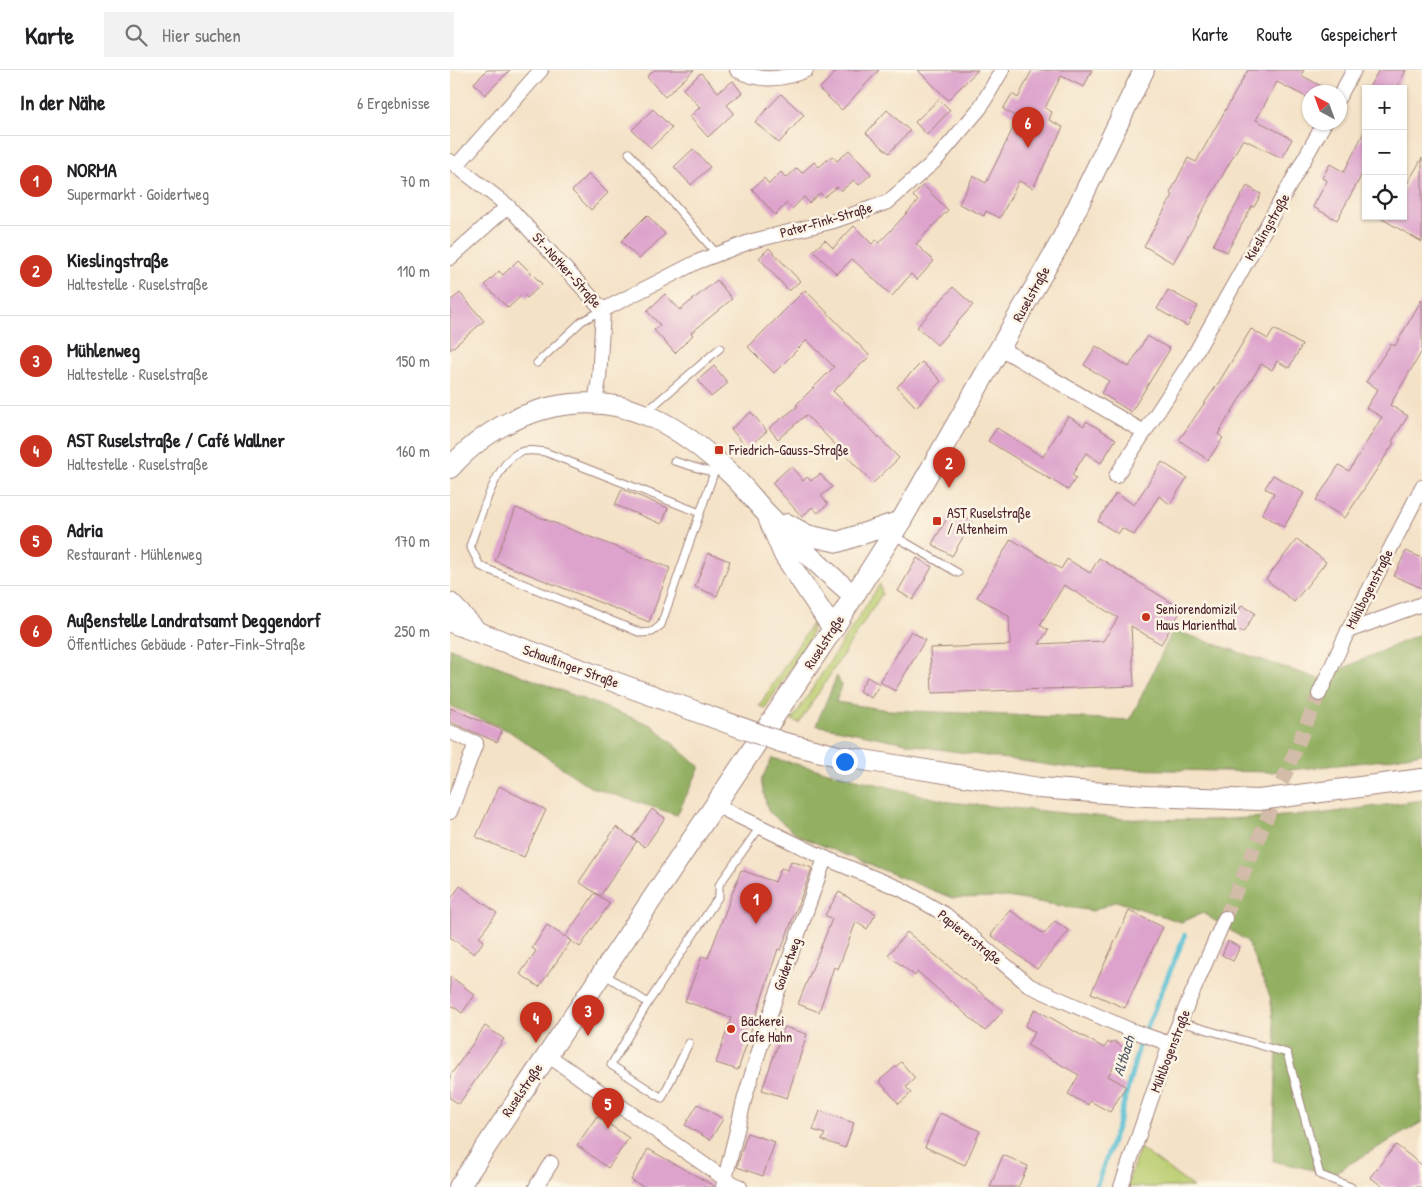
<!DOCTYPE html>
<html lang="de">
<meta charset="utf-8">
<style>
:root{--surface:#fff;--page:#f2f2f2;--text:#202124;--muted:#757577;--line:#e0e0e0;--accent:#c8321e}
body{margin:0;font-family:"Patrick Hand",sans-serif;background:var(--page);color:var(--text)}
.controls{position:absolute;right:15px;top:15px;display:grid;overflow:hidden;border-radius:0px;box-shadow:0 1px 4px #0004}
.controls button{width:45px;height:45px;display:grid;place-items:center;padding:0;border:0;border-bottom:1px solid var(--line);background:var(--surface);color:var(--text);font:25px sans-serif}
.compass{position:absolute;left:852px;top:15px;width:45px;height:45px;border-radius:50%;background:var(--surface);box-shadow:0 1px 4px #0004;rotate:319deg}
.you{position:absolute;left:394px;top:691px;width:18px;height:18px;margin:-12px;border:4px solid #fff;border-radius:50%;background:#1a73e8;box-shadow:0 0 0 8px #1a73e833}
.badge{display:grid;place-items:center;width:32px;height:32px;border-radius:50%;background:var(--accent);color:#fff;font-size:16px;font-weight:700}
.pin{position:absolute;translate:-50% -41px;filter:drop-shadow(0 1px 2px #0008)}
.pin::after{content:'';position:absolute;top:26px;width:18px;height:15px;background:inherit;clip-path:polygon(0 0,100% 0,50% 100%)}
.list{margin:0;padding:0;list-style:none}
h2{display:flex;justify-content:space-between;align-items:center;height:65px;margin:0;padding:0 20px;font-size:21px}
h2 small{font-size:16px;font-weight:400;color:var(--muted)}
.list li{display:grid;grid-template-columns:32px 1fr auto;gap:15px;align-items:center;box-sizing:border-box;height:90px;padding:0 20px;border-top:1px solid var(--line)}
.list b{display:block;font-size:19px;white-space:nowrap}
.list p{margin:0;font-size:16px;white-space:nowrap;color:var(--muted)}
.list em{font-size:16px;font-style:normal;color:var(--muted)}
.icon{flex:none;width:28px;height:28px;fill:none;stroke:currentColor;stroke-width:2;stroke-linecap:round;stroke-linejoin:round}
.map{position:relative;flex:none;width:972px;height:1117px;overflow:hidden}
header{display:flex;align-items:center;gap:30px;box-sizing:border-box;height:70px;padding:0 25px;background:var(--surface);border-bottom:1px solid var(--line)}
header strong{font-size:24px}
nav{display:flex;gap:28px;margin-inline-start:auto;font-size:18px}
.search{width:350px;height:45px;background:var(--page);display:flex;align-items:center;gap:12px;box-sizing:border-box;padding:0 18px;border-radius:0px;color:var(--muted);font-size:19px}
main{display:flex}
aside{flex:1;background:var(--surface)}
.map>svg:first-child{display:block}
.green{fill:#bacd70;stroke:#82764e}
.forest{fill:#93b062;stroke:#6e6846}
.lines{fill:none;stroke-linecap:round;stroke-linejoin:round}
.stream{stroke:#57bfd4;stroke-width:5}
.building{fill:#dda3cc;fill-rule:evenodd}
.street-tunnel{stroke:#d2bba8;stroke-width:14;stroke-dasharray:14 7;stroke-linecap:butt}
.lane-casing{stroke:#9f8079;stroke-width:9}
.street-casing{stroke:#9f8079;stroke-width:16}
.secondary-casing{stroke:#9f8079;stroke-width:22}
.lane{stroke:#fff;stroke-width:7}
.street{stroke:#fff;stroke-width:14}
.secondary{stroke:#fff;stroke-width:20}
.secondary-bridge-casing{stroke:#9f8079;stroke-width:22;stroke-linecap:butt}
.secondary-bridge{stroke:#fff;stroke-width:20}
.poi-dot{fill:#c8321e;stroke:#fcf5e5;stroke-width:2}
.labels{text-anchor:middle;stroke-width:5;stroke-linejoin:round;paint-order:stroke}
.street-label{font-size:14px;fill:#4a1f2b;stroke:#fcf5e5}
.poi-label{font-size:14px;fill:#4a1f2b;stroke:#fcf5e5;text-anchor:start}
.water-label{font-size:15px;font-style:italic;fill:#4f5766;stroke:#fcf5e5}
</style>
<header>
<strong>Karte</strong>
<div class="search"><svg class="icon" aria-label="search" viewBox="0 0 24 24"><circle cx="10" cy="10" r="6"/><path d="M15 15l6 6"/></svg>Hier suchen</div>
<nav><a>Karte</a><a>Route</a><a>Gespeichert</a></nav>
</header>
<main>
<aside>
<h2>In der Nähe<small>6 Ergebnisse</small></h2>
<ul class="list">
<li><span class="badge">1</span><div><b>NORMA</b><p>Supermarkt · Goidertweg</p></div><em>70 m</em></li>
<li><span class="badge">2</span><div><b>Kieslingstraße</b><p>Haltestelle · Ruselstraße</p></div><em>110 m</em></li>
<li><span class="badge">3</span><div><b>Mühlenweg</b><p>Haltestelle · Ruselstraße</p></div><em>150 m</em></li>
<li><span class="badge">4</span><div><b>AST Ruselstraße / Café Wallner</b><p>Haltestelle · Ruselstraße</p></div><em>160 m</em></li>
<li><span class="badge">5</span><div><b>Adria</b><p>Restaurant · Mühlenweg</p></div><em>170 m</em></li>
<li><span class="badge">6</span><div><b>Außenstelle Landratsamt Deggendorf</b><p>Öffentliches Gebäude · Pater-Fink-Straße</p></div><em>250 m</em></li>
</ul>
</aside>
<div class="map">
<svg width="972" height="1117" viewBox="0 0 972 1117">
<rect width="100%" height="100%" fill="#fcf5e5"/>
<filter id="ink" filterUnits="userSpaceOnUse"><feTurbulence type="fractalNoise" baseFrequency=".02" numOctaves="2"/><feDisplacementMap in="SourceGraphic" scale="10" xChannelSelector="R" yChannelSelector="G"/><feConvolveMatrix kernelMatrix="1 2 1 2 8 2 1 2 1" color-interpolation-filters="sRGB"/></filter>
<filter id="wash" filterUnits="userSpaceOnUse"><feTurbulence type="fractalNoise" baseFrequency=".0096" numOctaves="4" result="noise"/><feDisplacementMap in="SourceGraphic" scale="20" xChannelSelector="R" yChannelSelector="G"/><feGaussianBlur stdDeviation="1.12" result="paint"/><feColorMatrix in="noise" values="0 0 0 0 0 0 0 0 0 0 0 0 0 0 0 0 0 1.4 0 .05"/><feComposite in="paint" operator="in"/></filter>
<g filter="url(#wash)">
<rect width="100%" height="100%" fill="#f4e2c7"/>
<g class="green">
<polygon points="430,514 432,524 349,653 342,650"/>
<polygon points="363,552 360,568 315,638 309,636"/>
<polygon points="690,1078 743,1117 676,1117"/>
</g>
<g class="forest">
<polygon points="723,560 869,609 972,563 972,683 934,690 821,702 620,698 481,678 366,655 387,606 391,615 386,632 438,640 680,650"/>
<polygon points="0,578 201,655 250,697 227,745 140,717 59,661 0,636"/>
<polygon points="322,688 499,732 676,749 762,750 869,744 972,730 972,1052 882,1104 823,1091 827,977 820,926 797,871 753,843 731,852 666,831 643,841 557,827 502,828 349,766 318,741 311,711"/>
</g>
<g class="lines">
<polyline class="stream" points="646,1117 668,1055 689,976 735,865"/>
</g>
<g id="blocks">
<g class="building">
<polygon points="37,0 60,0 35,25 24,13"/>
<polygon points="204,0 244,0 215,27 197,7"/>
<polygon points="388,0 429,0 392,40 369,19"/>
<polygon points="468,0 528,0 498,30"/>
<polygon points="582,0 642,0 634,17 611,6 595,38 602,42 599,50 613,57 583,118 569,111 550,148 536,141 534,146 509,134 523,106 536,113 568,48 553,39 562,24 568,28"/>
<polygon points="798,0 854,0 851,5 882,22 860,22 860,29 827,12 806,50 842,69 832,88 793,69 723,193 694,176 723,125 720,123 738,88 746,92"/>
<polygon points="929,0 956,0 946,19 918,19"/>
<polygon points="251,3 268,22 283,11 292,23 277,35 284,43 258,67 240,47 250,37 233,19"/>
<polygon points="331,24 354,45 329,73 305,52"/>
<polygon points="489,29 500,40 477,65 465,52"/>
<polygon points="203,39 222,58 201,78 182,60"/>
<polygon points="437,40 460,61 439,83 416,63"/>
<polygon points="916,58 916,97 887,150 863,137 877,111 872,108 880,94 894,102"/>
<polygon points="243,79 260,97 241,115 224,97"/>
<polygon points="399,80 421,104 409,115 404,110 391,121 387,117 374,127 370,123 359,133 354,127 342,139 337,133 325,145 302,119 314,108 319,114 331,102 336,108 347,98 352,103 364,92 369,97 382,86 387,91"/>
<polygon points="972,88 972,172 927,146 953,146 953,121"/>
<polygon points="139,104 158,123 141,140 122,121"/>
<polygon points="473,115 498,140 466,174 484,191 467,210 461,204 442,226 402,189 387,204 363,181 375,170 383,178 404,156 422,174 426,170 429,173 468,131 463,126"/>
<polygon points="797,116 811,124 804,137 802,136 777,182 763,175"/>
<polygon points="197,145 215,164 189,189 171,171"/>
<polygon points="319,178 350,211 339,221 309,188"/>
<polygon points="68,190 92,214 77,228 73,224 58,238 35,215 49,201 53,205"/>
<polygon points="267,210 282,229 241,263 243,265 225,283 204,260 210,255 197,241 215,224 230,240"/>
<polygon points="503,217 523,235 487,275 467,257"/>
<polygon points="355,220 420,286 383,321 449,388 423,413 356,345 328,369 319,358 348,336 346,335 384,297 357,270 324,303 298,277"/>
<polygon points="718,220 748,236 737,256 707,239"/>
<polygon points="10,223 34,251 0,280 0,231"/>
<polygon points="972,229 972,281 940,335 958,346 942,371 944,373 895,448 866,430 889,395 899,401 932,347 916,338 928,319 916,312 941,274 945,276"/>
<polygon points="801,259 818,269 824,259 852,275 839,298 827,291 822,300 811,294 768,364 773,368 758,390 729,370 769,312"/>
<polygon points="697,266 720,279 681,342 651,323 659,311 634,295 646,276 679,297"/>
<polygon points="472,292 491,311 466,337 447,317"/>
<polygon points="264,296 278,313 261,327 248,310"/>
<polygon points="301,342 317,361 297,378 281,359"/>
<polygon points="618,346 634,356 636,351 666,369 651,393 636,383 622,405 626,408 618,420 538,371 547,358 593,387"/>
<polygon points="712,392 737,408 720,434 709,426 684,465 672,458 668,464 648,451 666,423 684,435"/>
<polygon points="341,396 353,411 357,407 361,411 370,404 382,417 371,426 378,434 368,443 362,437 352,447 322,413"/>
<polygon points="823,405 854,423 834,457 812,444 824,423 815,418"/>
<polygon points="172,419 218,438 212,454 165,435"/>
<polygon points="66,438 220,498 199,552 45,491"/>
<polygon points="502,440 522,452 502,486 482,474"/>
<path d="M561 469 611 499 617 489 640 503 649 488 732 539 711 574 681 556 684 616 482 623 480 578 560 575 559 546 527 527ZM614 515 668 548 653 571 589 574 598 560 590 555Z"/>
<polygon points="847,469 876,492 844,532 816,509"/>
<polygon points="956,481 972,488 972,518 944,506"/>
<polygon points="258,483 280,491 267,526 245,517"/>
<polygon points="467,488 482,497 463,530 448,521"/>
<polygon points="792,535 805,543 793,563 780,555"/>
<polygon points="461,561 475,570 445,621 430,612"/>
<polygon points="417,607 430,614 421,628 409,621"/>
<polygon points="0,638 52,660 47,672 0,652"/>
<polygon points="49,716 96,740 74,787 26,767"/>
<polygon points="202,739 215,748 195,777 182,768"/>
<polygon points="166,757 187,771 150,826 129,812"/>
<polygon points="341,791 362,798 331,880 328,879 288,1000 266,993 281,948 235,931 252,886 258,888 291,800 325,812 331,798 338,800"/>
<polygon points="10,816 47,843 29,867 34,871 24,884 0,867 0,830"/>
<polygon points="389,822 426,844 417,859 406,852 388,899 384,897 369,942 348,934 382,849 375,845"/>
<polygon points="145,823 160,833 130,877 117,868 121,871 89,917 70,904 86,881 82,878 97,855 115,867"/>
<polygon points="560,840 594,864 605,851 619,861 587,899 541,865"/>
<polygon points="679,841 713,857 675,938 641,923"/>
<polygon points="457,862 553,941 535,961 468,902 465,906 438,885"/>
<polygon points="778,871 790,877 783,891 772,885"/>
<polygon points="0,906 25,925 12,943 0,934"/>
<polygon points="585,939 654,978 658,972 661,974 663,971 675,978 658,1006 676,1016 660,1042 640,1031 638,1035 618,1024 629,1005 577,975 585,962 575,956"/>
<polygon points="35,956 54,969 9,1034 0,1028 0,1006"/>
<polygon points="334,957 357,964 337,1028 312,1020"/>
<polygon points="451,992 465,1008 456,1017 461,1023 449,1034 429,1011"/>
<polygon points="248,1034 273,1049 260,1070 235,1055"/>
<polygon points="370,1041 404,1053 395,1078 372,1070 375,1064 363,1060"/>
<polygon points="490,1043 530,1061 515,1095 475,1077"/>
<polygon points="147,1046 179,1068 158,1098 127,1075"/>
<polygon points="297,1063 325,1072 313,1106 287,1097"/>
<polygon points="946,1075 972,1095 972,1117 933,1117 920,1107"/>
<polygon points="198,1079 264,1116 264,1117 194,1117 181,1110"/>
<polygon points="553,1085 578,1096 568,1117 540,1117"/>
</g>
</g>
</g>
<g filter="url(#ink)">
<use href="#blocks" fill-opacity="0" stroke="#9f8079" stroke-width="1"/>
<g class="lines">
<polyline class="street-tunnel" points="775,848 869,624"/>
<g class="lane-casing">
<g id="lane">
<polyline points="179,83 267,184"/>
<polyline points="87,293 132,251 153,240"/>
<polyline points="196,342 270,278"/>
<polyline points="224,391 264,403"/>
<path d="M250 443 95 382C86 381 76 379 68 383 45 394 29 452 20 476L30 496 191 563 202 562 211 555 267 394"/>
<polyline points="443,465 508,503"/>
<polyline points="154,904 198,933 161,995 212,1028 239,973"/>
<polyline points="198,933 269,826 269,815 310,757"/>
<polyline points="730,952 837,983 870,1105 901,1117"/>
</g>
</g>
<g class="street-casing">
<g id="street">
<path d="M287 0C309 12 333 10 356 0"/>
<polyline points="889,27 904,0"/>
<polyline points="0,91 58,136 153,240 149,309 145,332"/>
<polyline points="7,95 91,0"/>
<polyline points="0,188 58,136"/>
<polyline points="153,240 247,192 302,171 384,151 438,132 486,90 530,38 552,0"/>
<polyline points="550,278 694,362"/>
<polyline points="666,406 742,289 875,52"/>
<polyline points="898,561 972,534"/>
<polyline points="869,624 898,561 972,417"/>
<polyline points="0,662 26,673 0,742"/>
<polyline points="265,735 375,788 451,819 496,845 580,916 678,959 720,974"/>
<polyline points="96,984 275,1109 290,1117"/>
<polyline points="86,1117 101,1093"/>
<polyline points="273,1117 295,1027 324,932 375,788"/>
<polyline points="671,1117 720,974 775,848"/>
</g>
</g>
<g class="secondary-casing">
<g id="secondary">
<path d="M0 398C27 368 62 346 102 337 176 321 231 356 283 406 295 418 305 431 316 443 344 472 374 500 404 526"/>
<polyline points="319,450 334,485 383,559"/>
<polyline points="337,454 357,465 388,472 451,451"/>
<polyline points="0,533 24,558"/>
<polyline points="0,552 242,640"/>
<polyline points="388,686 589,718 696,726 809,730 972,709"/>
<polyline points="9,1117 383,559 451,451 610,173 694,0"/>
</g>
</g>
<use href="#lane" class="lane"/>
<use href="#street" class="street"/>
<use href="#secondary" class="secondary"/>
<g class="secondary-bridge-casing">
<polyline id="secondary-bridge" points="242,640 331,672 388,686"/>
</g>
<use href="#secondary-bridge" class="secondary-bridge"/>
</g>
</g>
<g class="poi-dot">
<rect x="264" y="375" width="10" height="10" rx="2.5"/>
<rect x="482" y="446" width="10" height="10" rx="2.5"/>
<circle cx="696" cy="547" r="5"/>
<circle cx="281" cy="959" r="5"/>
</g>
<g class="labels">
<g class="street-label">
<text transform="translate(376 150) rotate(-16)" y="5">Pater-Fink-Straße</text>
<text transform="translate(817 157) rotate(-60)" y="5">Kieslingstraße</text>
<text transform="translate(117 200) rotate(48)" y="5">St.-Notker-Straße</text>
<text transform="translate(581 224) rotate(-61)" y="5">Ruselstraße</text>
<text transform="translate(919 519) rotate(-63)" y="5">Mühlbogenstraße</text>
<text transform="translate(374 572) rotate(-57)" y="5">Ruselstraße</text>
<text transform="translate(121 596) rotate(20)" y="5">Schauflinger Straße</text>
<text transform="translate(520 867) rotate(39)" y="5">Papiererstraße</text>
<text transform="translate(337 894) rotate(-70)" y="5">Goidertweg</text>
<text transform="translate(720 981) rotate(-69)" y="5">Mühlbogenstraße</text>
<text transform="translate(72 1020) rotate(-56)" y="5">Ruselstraße</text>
</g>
<g class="poi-label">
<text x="279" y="385">Friedrich-Gauss-Straße</text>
<text x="497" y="448">AST Ruselstraße<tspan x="497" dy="16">/ Altenheim</tspan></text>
<text x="706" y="544">Seniorendomizil<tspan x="706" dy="16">Haus Marienthal</tspan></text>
<text x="291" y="956">Bäckerei<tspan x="291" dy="16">Cafe Hahn</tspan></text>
</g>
<g class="water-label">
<text transform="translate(674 986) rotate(-73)" y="5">Altbach</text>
</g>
</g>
</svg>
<div class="controls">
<button>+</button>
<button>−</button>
<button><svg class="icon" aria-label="locate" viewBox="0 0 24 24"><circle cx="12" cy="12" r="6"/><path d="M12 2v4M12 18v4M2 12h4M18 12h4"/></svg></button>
</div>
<svg class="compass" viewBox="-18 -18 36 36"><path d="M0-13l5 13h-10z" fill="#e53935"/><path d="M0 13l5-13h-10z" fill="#757577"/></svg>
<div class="you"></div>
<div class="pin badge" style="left:306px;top:854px">1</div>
<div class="pin badge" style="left:499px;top:418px">2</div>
<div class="pin badge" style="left:138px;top:966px">3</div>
<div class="pin badge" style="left:86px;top:973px">4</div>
<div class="pin badge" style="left:158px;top:1059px">5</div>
<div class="pin badge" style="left:578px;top:78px">6</div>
</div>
</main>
